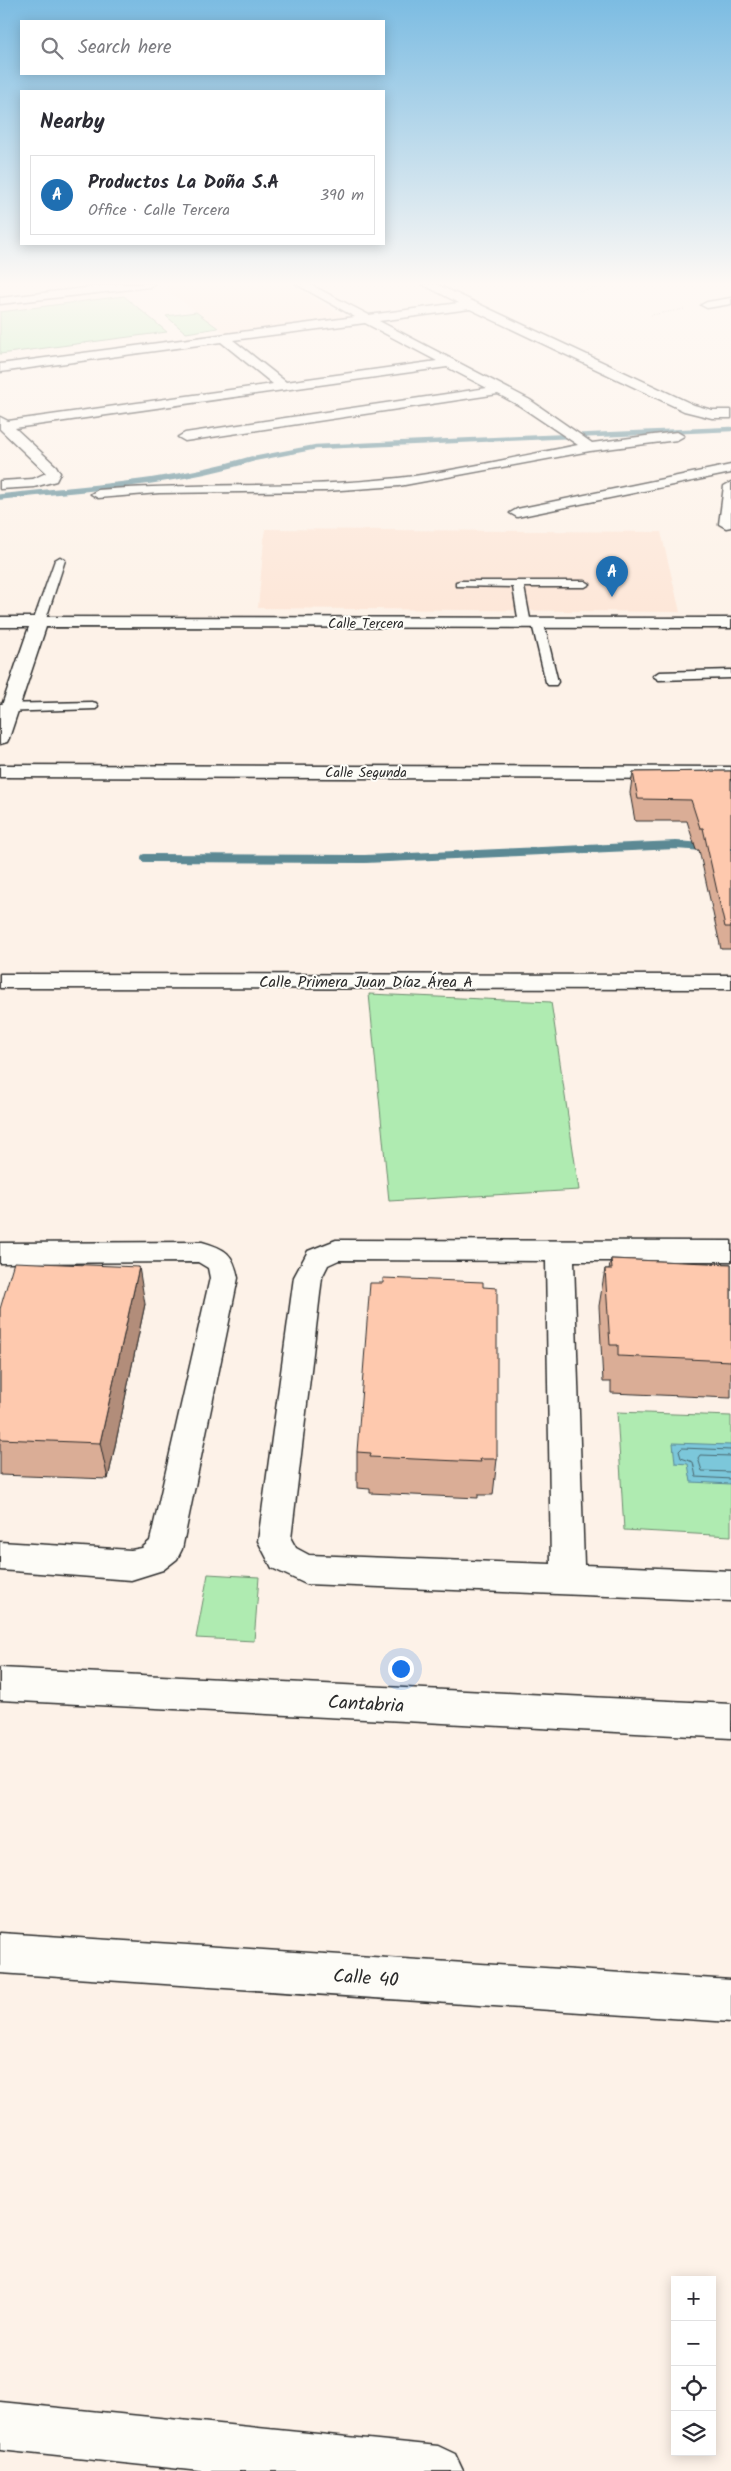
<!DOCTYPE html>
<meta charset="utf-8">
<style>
:root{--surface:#fff;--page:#f7f7f7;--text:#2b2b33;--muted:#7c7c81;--line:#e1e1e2;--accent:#1f6fb2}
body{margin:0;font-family:Kalam,sans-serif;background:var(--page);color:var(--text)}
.controls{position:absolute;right:15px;bottom:15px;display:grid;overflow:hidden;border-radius:0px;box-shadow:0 2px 12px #0003}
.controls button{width:45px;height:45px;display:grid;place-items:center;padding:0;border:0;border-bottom:1px solid var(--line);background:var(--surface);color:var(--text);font:25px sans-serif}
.you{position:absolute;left:400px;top:1668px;width:18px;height:18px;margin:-12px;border:4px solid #fff;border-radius:50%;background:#1a73e8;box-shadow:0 0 0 8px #1a73e833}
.badge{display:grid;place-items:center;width:32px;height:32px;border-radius:50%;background:var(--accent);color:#fff;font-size:16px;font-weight:700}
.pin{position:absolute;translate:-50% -41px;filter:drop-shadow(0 1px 2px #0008)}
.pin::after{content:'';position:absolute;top:26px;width:18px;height:15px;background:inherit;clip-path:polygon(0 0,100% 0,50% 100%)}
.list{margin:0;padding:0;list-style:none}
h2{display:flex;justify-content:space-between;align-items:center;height:65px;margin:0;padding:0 20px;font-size:21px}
h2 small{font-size:16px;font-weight:400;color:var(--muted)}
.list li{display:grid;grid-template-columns:32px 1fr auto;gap:15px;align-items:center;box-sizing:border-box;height:80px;margin:0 10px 10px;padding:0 10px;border:1px solid var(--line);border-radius:0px}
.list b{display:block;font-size:19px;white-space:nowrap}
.list p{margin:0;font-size:16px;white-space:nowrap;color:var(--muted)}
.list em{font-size:16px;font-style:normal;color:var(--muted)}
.icon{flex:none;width:28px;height:28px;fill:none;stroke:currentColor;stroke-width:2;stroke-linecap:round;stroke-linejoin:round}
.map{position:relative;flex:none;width:731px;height:2471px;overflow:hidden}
.search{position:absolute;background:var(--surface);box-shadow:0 2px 12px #0003;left:20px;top:20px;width:365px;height:55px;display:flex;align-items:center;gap:12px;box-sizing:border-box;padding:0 18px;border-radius:0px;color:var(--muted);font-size:19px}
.panel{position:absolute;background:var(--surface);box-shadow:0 2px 12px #0003;left:20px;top:90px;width:365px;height:155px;border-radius:0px}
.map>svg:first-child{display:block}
.built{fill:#fde6d7}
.green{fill:#afebb1;stroke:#6d8b6e}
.water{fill:#7bc7da;stroke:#5b8994}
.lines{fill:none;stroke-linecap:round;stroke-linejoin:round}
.shore{stroke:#4b6971;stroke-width:1}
.stream-far2{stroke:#5b8994;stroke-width:4.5}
.stream-far1{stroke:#5b8994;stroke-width:5.5}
.stream{stroke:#5b8994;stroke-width:8}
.lane-casing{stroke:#2b2b2b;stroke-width:3}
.street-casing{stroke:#2b2b2b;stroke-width:3}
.path{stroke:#2b2b2b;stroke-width:1;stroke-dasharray:0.5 2;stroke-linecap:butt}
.lane{fill:#fdfcf7;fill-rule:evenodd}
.street{fill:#fdfcf7;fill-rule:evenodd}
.wall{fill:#daad96;stroke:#2b2b2b}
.shaded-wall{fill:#b28d7a;stroke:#2b2b2b}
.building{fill:#fec9ae;stroke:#2b2b2b}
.labels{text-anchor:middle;stroke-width:4;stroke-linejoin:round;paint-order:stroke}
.far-street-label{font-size:14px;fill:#2b2b2b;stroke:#fdfcf7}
.street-label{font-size:16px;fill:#2b2b2b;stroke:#fdfcf7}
.near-street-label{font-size:19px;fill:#2b2b2b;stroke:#fdfcf7}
</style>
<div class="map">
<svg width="731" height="2471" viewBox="0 0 731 2471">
<rect width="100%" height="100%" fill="#fdf2e8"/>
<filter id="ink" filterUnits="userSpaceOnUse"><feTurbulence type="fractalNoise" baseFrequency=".02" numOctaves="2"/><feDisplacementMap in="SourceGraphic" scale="10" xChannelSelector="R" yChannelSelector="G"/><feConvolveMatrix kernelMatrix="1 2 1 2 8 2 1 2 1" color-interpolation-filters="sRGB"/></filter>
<g filter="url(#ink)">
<g class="built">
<polygon points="186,284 290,284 345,317 226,334 163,287"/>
<polygon points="265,529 661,532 680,612 258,608"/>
</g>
<g class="green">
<polygon points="124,296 167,332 0,354 0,312"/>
<polygon points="196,312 218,328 186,333 166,316"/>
<polygon points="369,994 551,1002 579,1190 389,1201"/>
<polygon points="617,1412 731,1416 731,1536 624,1530"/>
<polygon points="208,1574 259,1577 254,1641 196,1638"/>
</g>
<polygon class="water" points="673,1443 731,1445 731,1484 691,1482 688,1464 675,1463"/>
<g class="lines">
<g class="shore">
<polyline points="731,1450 682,1448 679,1451 681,1458 693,1462 696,1477 731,1479"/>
<polyline points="731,1456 700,1455 698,1458 702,1471 731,1472"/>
</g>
<polyline class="stream-far2" points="248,460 316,447 731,429"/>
<path class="stream-far1" d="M0 497C84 488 170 484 252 459"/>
<polyline class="stream" points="145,858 365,859 676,845 731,849"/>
<g class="lane-casing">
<g id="lane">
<polygon points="60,557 65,560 45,622 39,625 35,624 33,622 55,560"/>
<polygon points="460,581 585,581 590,584 585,587 524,587 531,624 525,627 519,624 513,587 456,586 456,582"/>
<polygon points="538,621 544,624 558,682 556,685 548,685 546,682 532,624"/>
<polygon points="731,670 731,678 659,680 653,676 659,672"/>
<polygon points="92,702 96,703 98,706 96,709 0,712 0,704"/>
</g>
</g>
<g class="street-casing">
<g id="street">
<polygon points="119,284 154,284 149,287 0,304 0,298"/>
<path d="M296 284H309L369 315 459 303 422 284H436L694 405 712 410H731V418H712L684 411 470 309 379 321 530 400 592 443 677 432 684 436 677 440 590 451 399 486 326 491 159 493 98 498 91 494 98 490C198 482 299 489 398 478 457 471 520 456 578 445L520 406 498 394 185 441 178 437 185 433 487 388 447 367 15 428 56 466 60 473 56 481 34 487 0 489V481L33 479 46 473 0 429V417L8 421 273 384 221 342 0 372V364L355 317ZM365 323 437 361 286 382 233 340Z"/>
<polygon points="731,298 731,304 707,308 701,305 707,302"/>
<polygon points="731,465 731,473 517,517 510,513 517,509"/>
<polygon points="731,482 731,527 726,528 719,524 724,486"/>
<polygon points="0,617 731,618 731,628 46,627 9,738 7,742 0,744 0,711 29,627 0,627"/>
<polygon points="0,765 731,767 731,779 0,777"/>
<polygon points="0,974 731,975 731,989 0,988"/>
<path d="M336 1240 731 1241V1261H574L584 1565 731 1571V1601L306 1584 272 1568 258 1541 294 1277 308 1251ZM339 1260 546 1261 551 1564 309 1555 296 1548 291 1539 322 1277 328 1265Z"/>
<path d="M202 1242C226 1249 233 1253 238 1278L182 1549 177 1559 163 1570 131 1580 0 1570V1542L131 1550 142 1548 150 1541 210 1278 208 1268 198 1262 0 1263V1243Z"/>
<polygon points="0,1668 731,1704 731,1738 0,1700"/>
<polygon points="0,1933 731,1980 731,2022 0,1973"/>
<polygon points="0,2402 438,2446 455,2454 463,2471 200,2471 0,2450"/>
</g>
</g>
<g class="path">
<polyline points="579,291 622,284"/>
<polyline points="651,315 685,309"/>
</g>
<use href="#lane" class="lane"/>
<use href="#street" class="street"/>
</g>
<g class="wall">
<polygon points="731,771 731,949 721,949 699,850 696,850 687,821 635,821 630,793 633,772"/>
<polygon points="611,1259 731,1264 731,1398 611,1393 611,1382 603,1382 599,1306 605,1269 609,1269"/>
<polygon points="483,1287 497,1459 493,1495 478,1495 478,1498 370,1493 370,1489 357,1488 357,1452"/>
<polygon points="145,1304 108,1479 0,1475 0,1309"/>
</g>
<polygon class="shaded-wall" points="139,1267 145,1304 108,1479 100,1443"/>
<g class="building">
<polygon points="731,771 731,927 725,927 703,828 700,828 691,800 638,799 633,772"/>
<polygon points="611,1259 731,1264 731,1361 618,1356 618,1345 610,1345 605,1269 612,1269"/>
<polygon points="14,1262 139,1267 100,1443 0,1439 0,1309"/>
<polygon points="383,1278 483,1282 483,1287 497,1288 497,1459 480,1459 481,1462 370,1457 371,1453 357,1452 370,1283 383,1283"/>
</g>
</g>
<linearGradient id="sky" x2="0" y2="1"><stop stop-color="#7cbce2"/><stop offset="0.45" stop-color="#fef9f5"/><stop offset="1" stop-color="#fef9f5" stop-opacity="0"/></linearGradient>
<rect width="731" height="630" fill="url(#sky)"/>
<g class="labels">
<g class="far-street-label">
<text x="366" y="628">Calle Tercera</text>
<text x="366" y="777">Calle Segunda</text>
</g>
<g class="street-label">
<text x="366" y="987">Calle Primera Juan Díaz Área A</text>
</g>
<g class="near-street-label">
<text transform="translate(366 1703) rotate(3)" y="7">Cantabria</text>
<text transform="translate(366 1977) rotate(4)" y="7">Calle 40</text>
</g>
</g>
</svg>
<div class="controls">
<button>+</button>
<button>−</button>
<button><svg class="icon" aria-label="locate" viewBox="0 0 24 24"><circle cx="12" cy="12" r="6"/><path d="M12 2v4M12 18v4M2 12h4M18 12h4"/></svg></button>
<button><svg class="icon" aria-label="layers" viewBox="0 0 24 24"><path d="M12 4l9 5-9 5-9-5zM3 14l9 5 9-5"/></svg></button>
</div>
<div class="you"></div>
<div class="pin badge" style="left:612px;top:597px">A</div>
<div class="search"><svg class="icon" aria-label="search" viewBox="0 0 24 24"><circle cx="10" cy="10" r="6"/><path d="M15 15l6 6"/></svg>Search here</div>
<section class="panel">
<h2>Nearby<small></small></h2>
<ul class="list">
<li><span class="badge">A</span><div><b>Productos La Doña S.A</b><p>Office · Calle Tercera</p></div><em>390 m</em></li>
</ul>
</section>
</div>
